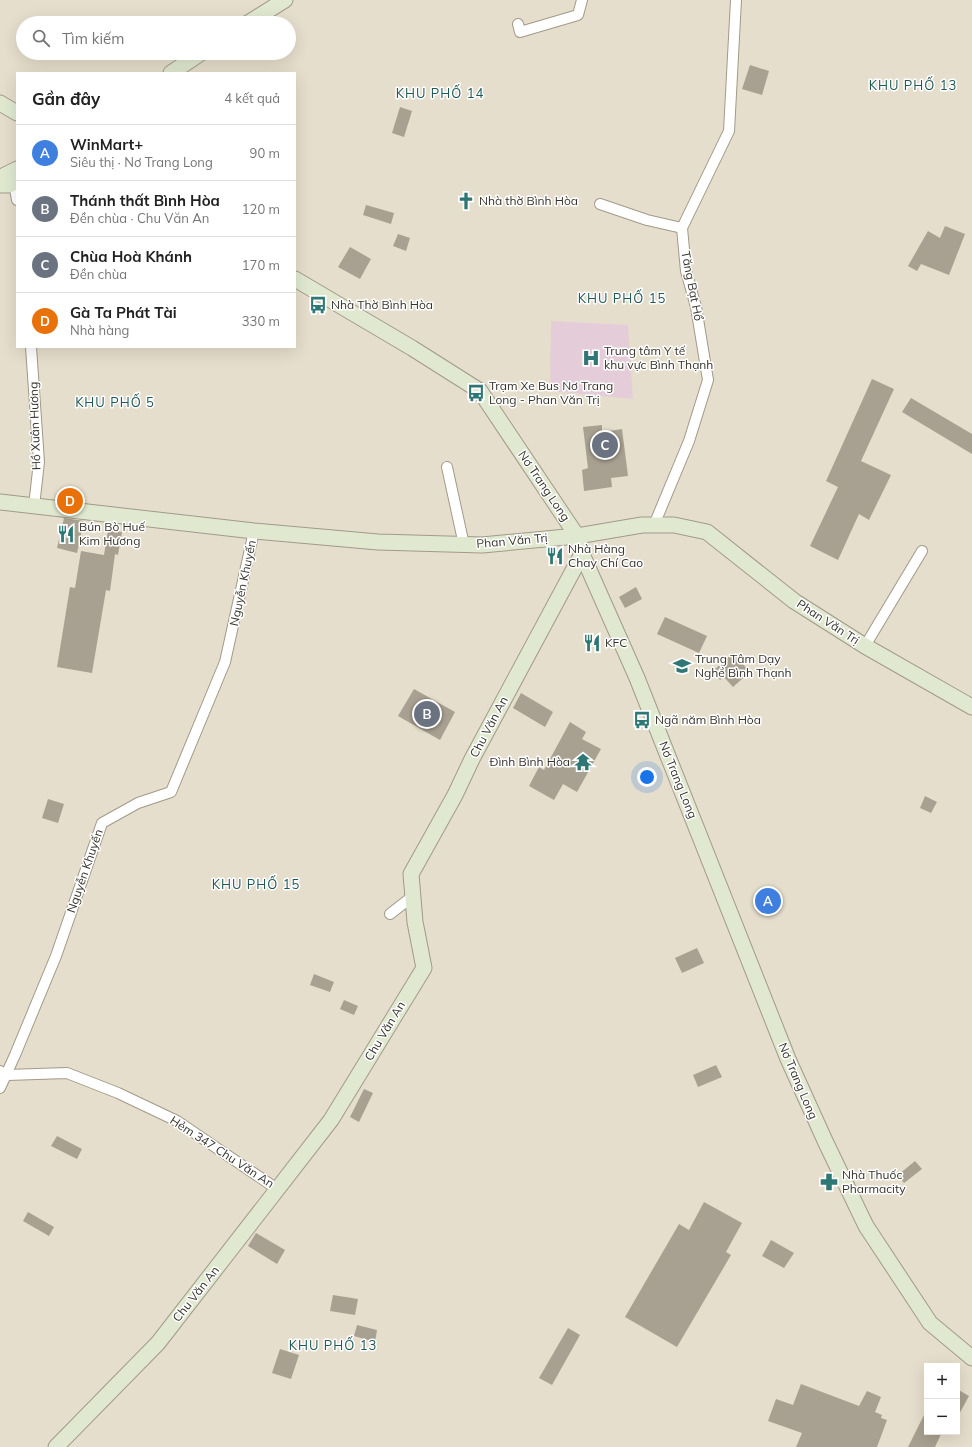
<!DOCTYPE html>
<html lang="vi">
<meta charset="utf-8">
<style>
:root{--surface:#fff;--page:#f6f6f6;--text:#222;--muted:#767676;--line:#e0e0e0;--accent:#2e7774}
body{margin:0;font-family:Mulish,sans-serif;background:var(--page);color:var(--text)}
.controls{position:absolute;right:12px;bottom:12px;display:grid;overflow:hidden;border-radius:0px;box-shadow:0 4px 16px #0002}
.controls button{width:36px;height:36px;display:grid;place-items:center;padding:0;border:0;border-bottom:1px solid var(--line);background:var(--surface);color:var(--text);font:20px sans-serif}
.you{position:absolute;left:647px;top:777px;width:14px;height:14px;margin:-10px;border:3px solid #fff;border-radius:50%;background:#1a73e8;box-shadow:0 0 0 6px #1a73e833}
.badge{display:grid;place-items:center;width:26px;height:26px;border-radius:50%;background:var(--accent);color:#fff;font-size:13px;font-weight:700}
.pin{position:absolute;translate:-50% -50%;border:2px solid #fff;box-shadow:0 1px 4px #0006}
.list{margin:0;padding:0;list-style:none}
h2{display:flex;justify-content:space-between;align-items:center;height:52px;margin:0;padding:0 16px;font-size:17px}
h2 small{font-size:13px;font-weight:400;color:var(--muted)}
.list li{display:grid;grid-template-columns:26px 1fr auto;gap:12px;align-items:center;box-sizing:border-box;height:56px;padding:0 16px;border-top:1px solid var(--line)}
.list b{display:block;font-size:15px;white-space:nowrap}
.list p{margin:0;font-size:13px;white-space:nowrap;color:var(--muted)}
.list em{font-size:13px;font-style:normal;color:var(--muted)}
.icon{flex:none;width:22px;height:22px;fill:none;stroke:currentColor;stroke-width:2;stroke-linecap:round;stroke-linejoin:round}
.map{position:relative;flex:none;width:972px;height:1447px;overflow:hidden}
.search{position:absolute;background:var(--surface);box-shadow:0 4px 16px #0002;left:16px;top:16px;width:280px;height:44px;display:flex;align-items:center;gap:10px;box-sizing:border-box;padding:0 14px;border-radius:22px;color:var(--muted);font-size:15px}
.panel{position:absolute;background:var(--surface);box-shadow:0 4px 16px #0002;left:16px;top:72px;width:280px;height:276px;border-radius:0px}
.map>svg:first-child{display:block}
.medical{fill:#e4cdd9}
.building{fill:#a8a090}
.lines{fill:none;stroke-linecap:round;stroke-linejoin:round}
.street-casing{stroke:#a29a89;stroke-width:12}
.secondary-casing{stroke:#a29a89;stroke-width:17}
.street{stroke:#fff;stroke-width:10}
.secondary{stroke:#e0e9d0;stroke-width:15}
.labels{text-anchor:middle;stroke-width:3;stroke-linejoin:round;paint-order:stroke}
.poi-label{font-size:12px;fill:#36332c;stroke:#fff;text-anchor:start}
.street-label{font-size:12px;fill:#36332c;stroke:#fff}
.neighbourhood-label{font-size:13px;letter-spacing:1px;fill:#1e5956;stroke:#fff}
</style>
<div class="map">
<svg width="972" height="1447" viewBox="0 0 972 1447">
<rect width="100%" height="100%" fill="#e6decc"/>
<polygon class="medical" points="551,321 628,325 633,399 550,391"/>
<g class="building">
<polygon points="750,65 769,71 762,95 742,89"/>
<polygon points="400,107 412,111 404,137 392,133"/>
<polygon points="366,205 394,213 391,224 363,215"/>
<polygon points="945,226 965,234 949,275 921,264 917,271 908,266 928,231 940,238"/>
<polygon points="398,234 410,238 406,251 393,246"/>
<polygon points="350,247 371,259 360,279 338,267"/>
<polygon points="872,379 894,389 861,461 891,475 869,520 859,514 838,560 810,546 838,487 826,481"/>
<polygon points="911,398 972,434 972,454 902,412"/>
<polygon points="602,425 602,432 622,429 628,476 611,478 612,487 584,491 582,470 588,468 583,427"/>
<polygon points="64,518 84,521 77,553 57,548"/>
<polygon points="108,530 122,532 118,555 115,554 110,591 106,590 92,673 57,667 70,587 75,588 81,551 104,555"/>
<polygon points="636,587 642,599 625,608 619,597"/>
<polygon points="665,617 707,636 699,653 657,634"/>
<polygon points="733,653 750,672 733,687 724,677 720,680 713,671"/>
<polygon points="414,689 455,712 440,740 398,716"/>
<polygon points="521,693 553,712 545,727 513,708"/>
<polygon points="570,722 586,732 582,739 601,749 577,792 563,784 554,800 529,786 539,767 544,770"/>
<polygon points="925,796 937,802 931,813 920,808"/>
<polygon points="48,799 64,804 58,823 42,818"/>
<polygon points="697,948 704,963 682,973 675,958"/>
<polygon points="314,974 334,982 330,992 310,985"/>
<polygon points="344,1000 358,1006 354,1015 340,1009"/>
<polygon points="716,1065 722,1077 698,1087 693,1075"/>
<polygon points="364,1089 373,1093 359,1122 350,1117"/>
<polygon points="57,1136 82,1149 77,1159 51,1146"/>
<polygon points="915,1161 922,1169 904,1183 898,1175"/>
<polygon points="704,1202 742,1223 726,1252 731,1255 677,1347 625,1317 679,1224 689,1230"/>
<polygon points="28,1212 54,1227 49,1236 23,1221"/>
<polygon points="256,1233 285,1250 277,1264 248,1246"/>
<polygon points="771,1240 794,1253 784,1268 762,1256"/>
<polygon points="333,1295 358,1299 355,1315 330,1311"/>
<polygon points="357,1325 377,1330 375,1342 354,1336"/>
<polygon points="568,1328 580,1335 552,1385 539,1378"/>
<polygon points="280,1349 299,1355 291,1379 272,1373"/>
<polygon points="801,1384 859,1406 867,1391 881,1397 875,1412 882,1415 881,1418 887,1420 877,1447 796,1447 802,1433 768,1421 776,1399 793,1405"/>
<polygon points="957,1389 969,1396 957,1418"/>
<polygon points="927,1409 927,1432 942,1432 935,1447 908,1447"/>
</g>
<g class="lines">
<g class="street-casing">
<g id="street">
<polyline points="518,24 520,32 578,15 582,0"/>
<polyline points="14,183 17,200"/>
<polyline points="600,204 647,220 682,228"/>
<polyline points="31,347 39,462 34,506"/>
<polyline points="447,467 464,545"/>
<polyline points="654,525 689,441 708,380 696,307 686,271 682,228 729,131 736,0"/>
<polyline points="865,646 922,551"/>
<polyline points="390,914 413,896"/>
<polyline points="0,1071 7,1075 67,1073 118,1093 177,1121 277,1189"/>
<polyline points="0,1088 15,1055 56,956 102,823 138,803 171,792 225,662 254,531"/>
</g>
</g>
<g class="secondary-casing">
<g id="secondary">
<polyline points="248,23 285,0"/>
<polyline points="171,73 201,53"/>
<polyline points="0,103 17,113"/>
<polyline points="0,181 5,175 17,169"/>
<polyline points="0,185 9,185 17,181"/>
<polyline points="295,279 412,348 480,391 577,536 582,554 637,678 788,1059 826,1143 866,1226 930,1323 972,1358"/>
<polyline points="0,502 254,531 378,542 482,545 577,536 642,525 674,525 707,532 794,601 865,646 972,707"/>
<polyline points="56,1447 158,1343 331,1120 424,968 415,922 411,874 455,795 472,759 582,554"/>
</g>
</g>
<use href="#street" class="street"/>
<use href="#secondary" class="secondary"/>
</g>
<defs>
<g id="church-bare" transform="scale(1.38)"><path d="M-1.2-6h2.4v3.5h3.3v2.4h-3.3V6h-2.4V-.1h-3.3v-2.4h3.3Z" fill="#2e7774" stroke="#fff" stroke-width="2.5" paint-order="stroke"/></g>
<g id="bus-bare" transform="scale(1.38)"><path d="M-5-6H5V4H4V6H2V4H-2V6H-4V4H-5ZM-3.5-4V0h7V-4ZM-3.5 1.2v1.5H-2V1.2ZM2 1.2v1.5H3.5V1.2Z" fill="#2e7774" stroke="#fff" stroke-width="2.5" paint-order="stroke"/></g>
<g id="hospital-bare" transform="scale(1.38)"><path d="M-5-5h3v3.5h4V-5h3V5h-3V1.5h-4V5h-3Z" fill="#2e7774" stroke="#fff" stroke-width="2.5" paint-order="stroke"/></g>
<g id="restaurant-bare" transform="scale(1.38)"><path d="M-5-6h1v4h1v-4h1v4h1v-4h1v5L-1.5 .5V6h-2V.5L-5-1ZM5-6V6H3V1.5H1.5Q1.5-4 5-6Z" fill="#2e7774" stroke="#fff" stroke-width="2.5" paint-order="stroke"/></g>
<g id="school-bare" transform="scale(1.38)"><path d="M0-5L7-2L0 1L-7-2ZM-4 1L0 2.5L4 1V4Q0 6-4 4Z" fill="#2e7774" stroke="#fff" stroke-width="2.5" paint-order="stroke"/></g>
<g id="temple-bare" transform="scale(1.38)"><path d="M0-6L5-2H3V0L6.5 2.5H4V6H1.5V3h-3V6H-4V2.5H-6.5L-3 0V-2H-5Z" fill="#2e7774" stroke="#fff" stroke-width="2.5" paint-order="stroke"/></g>
<g id="pharmacy-bare" transform="scale(1.38)"><path d="M-2-6h4v4h4v4h-4v4h-4v-4h-4v-4h4Z" fill="#2e7774" stroke="#fff" stroke-width="2.5" paint-order="stroke"/></g>
</defs>
<g fill-rule="evenodd">
<use href="#church-bare" x="466" y="201"/>
<use href="#bus-bare" x="318" y="305"/>
<use href="#hospital-bare" x="591" y="358"/>
<use href="#bus-bare" x="476" y="393"/>
<use href="#restaurant-bare" x="66" y="534"/>
<use href="#restaurant-bare" x="555" y="556"/>
<use href="#restaurant-bare" x="592" y="643"/>
<use href="#school-bare" x="682" y="666"/>
<use href="#bus-bare" x="642" y="720"/>
<use href="#temple-bare" x="583" y="762"/>
<use href="#pharmacy-bare" x="829" y="1182"/>
</g>
<g class="labels">
<g class="poi-label">
<text x="479" y="205">Nhà thờ Bình Hòa</text>
<text x="331" y="309">Nhà Thờ Bình Hòa</text>
<text x="604" y="355">Trung tâm Y tế<tspan x="604" dy="14">khu vực Bình Thạnh</tspan></text>
<text x="489" y="390">Trạm Xe Bus Nơ Trang<tspan x="489" dy="14">Long - Phan Văn Trị</tspan></text>
<text x="79" y="531">Bún Bò Huế<tspan x="79" dy="14">Kim Hương</tspan></text>
<text x="568" y="553">Nhà Hàng<tspan x="568" dy="14">Chay Chí Cao</tspan></text>
<text x="605" y="647">KFC</text>
<text x="695" y="663">Trung Tâm Dạy<tspan x="695" dy="14">Nghề Bình Thạnh</tspan></text>
<text x="655" y="724">Ngã năm Bình Hòa</text>
<text x="570" y="766" text-anchor="end">Đình Bình Hòa</text>
<text x="842" y="1179">Nhà Thuốc<tspan x="842" dy="14">Pharmacity</tspan></text>
</g>
<g class="street-label">
<text transform="translate(692 286) rotate(79)" y="4">Tăng Bạt Hổ</text>
<text transform="translate(35 426) rotate(-92)" y="4">Hồ Xuân Hương</text>
<text transform="translate(544 486) rotate(56)" y="4">Nơ Trang Long</text>
<text transform="translate(512 541) rotate(-5)" y="4">Phan Văn Trị</text>
<text transform="translate(243 583) rotate(-78)" y="4">Nguyễn Khuyến</text>
<text transform="translate(828 622) rotate(33)" y="4">Phan Văn Trị</text>
<text transform="translate(489 727) rotate(-62)" y="4">Chu Văn An</text>
<text transform="translate(678 780) rotate(68)" y="4">Nơ Trang Long</text>
<text transform="translate(85 871) rotate(-71)" y="4">Nguyễn Khuyến</text>
<text transform="translate(385 1031) rotate(-59)" y="4">Chu Văn An</text>
<text transform="translate(798 1081) rotate(67)" y="4">Nơ Trang Long</text>
<text transform="translate(222 1152) rotate(33)" y="4">Hẻm 347 Chu Văn An</text>
<text transform="translate(196 1294) rotate(-52)" y="4">Chu Văn An</text>
</g>
<g class="neighbourhood-label">
<text x="913" y="90">KHU PHỐ 13</text>
<text x="440" y="98">KHU PHỐ 14</text>
<text x="622" y="303">KHU PHỐ 15</text>
<text x="115" y="407">KHU PHỐ 5</text>
<text x="256" y="889">KHU PHỐ 15</text>
<text x="333" y="1350">KHU PHỐ 13</text>
</g>
</g>
</svg>
<div class="controls">
<button>+</button>
<button>−</button>
</div>
<div class="you"></div>
<div class="pin badge" style="left:768px;top:901px;background:#3f7fe0">A</div>
<div class="pin badge" style="left:427px;top:714px;background:#6b7280">B</div>
<div class="pin badge" style="left:605px;top:445px;background:#6b7280">C</div>
<div class="pin badge" style="left:70px;top:501px;background:#e8710a">D</div>
<div class="search"><svg class="icon" aria-label="search" viewBox="0 0 24 24"><circle cx="10" cy="10" r="6"/><path d="M15 15l6 6"/></svg>Tìm kiếm</div>
<section class="panel">
<h2>Gần đây<small>4 kết quả</small></h2>
<ul class="list">
<li><span class="badge" style="background:#3f7fe0">A</span><div><b>WinMart+</b><p>Siêu thị · Nơ Trang Long</p></div><em>90 m</em></li>
<li><span class="badge" style="background:#6b7280">B</span><div><b>Thánh thất Bình Hòa</b><p>Đền chùa · Chu Văn An</p></div><em>120 m</em></li>
<li><span class="badge" style="background:#6b7280">C</span><div><b>Chùa Hoà Khánh</b><p>Đền chùa</p></div><em>170 m</em></li>
<li><span class="badge" style="background:#e8710a">D</span><div><b>Gà Ta Phát Tài</b><p>Nhà hàng</p></div><em>330 m</em></li>
</ul>
</section>
</div>
